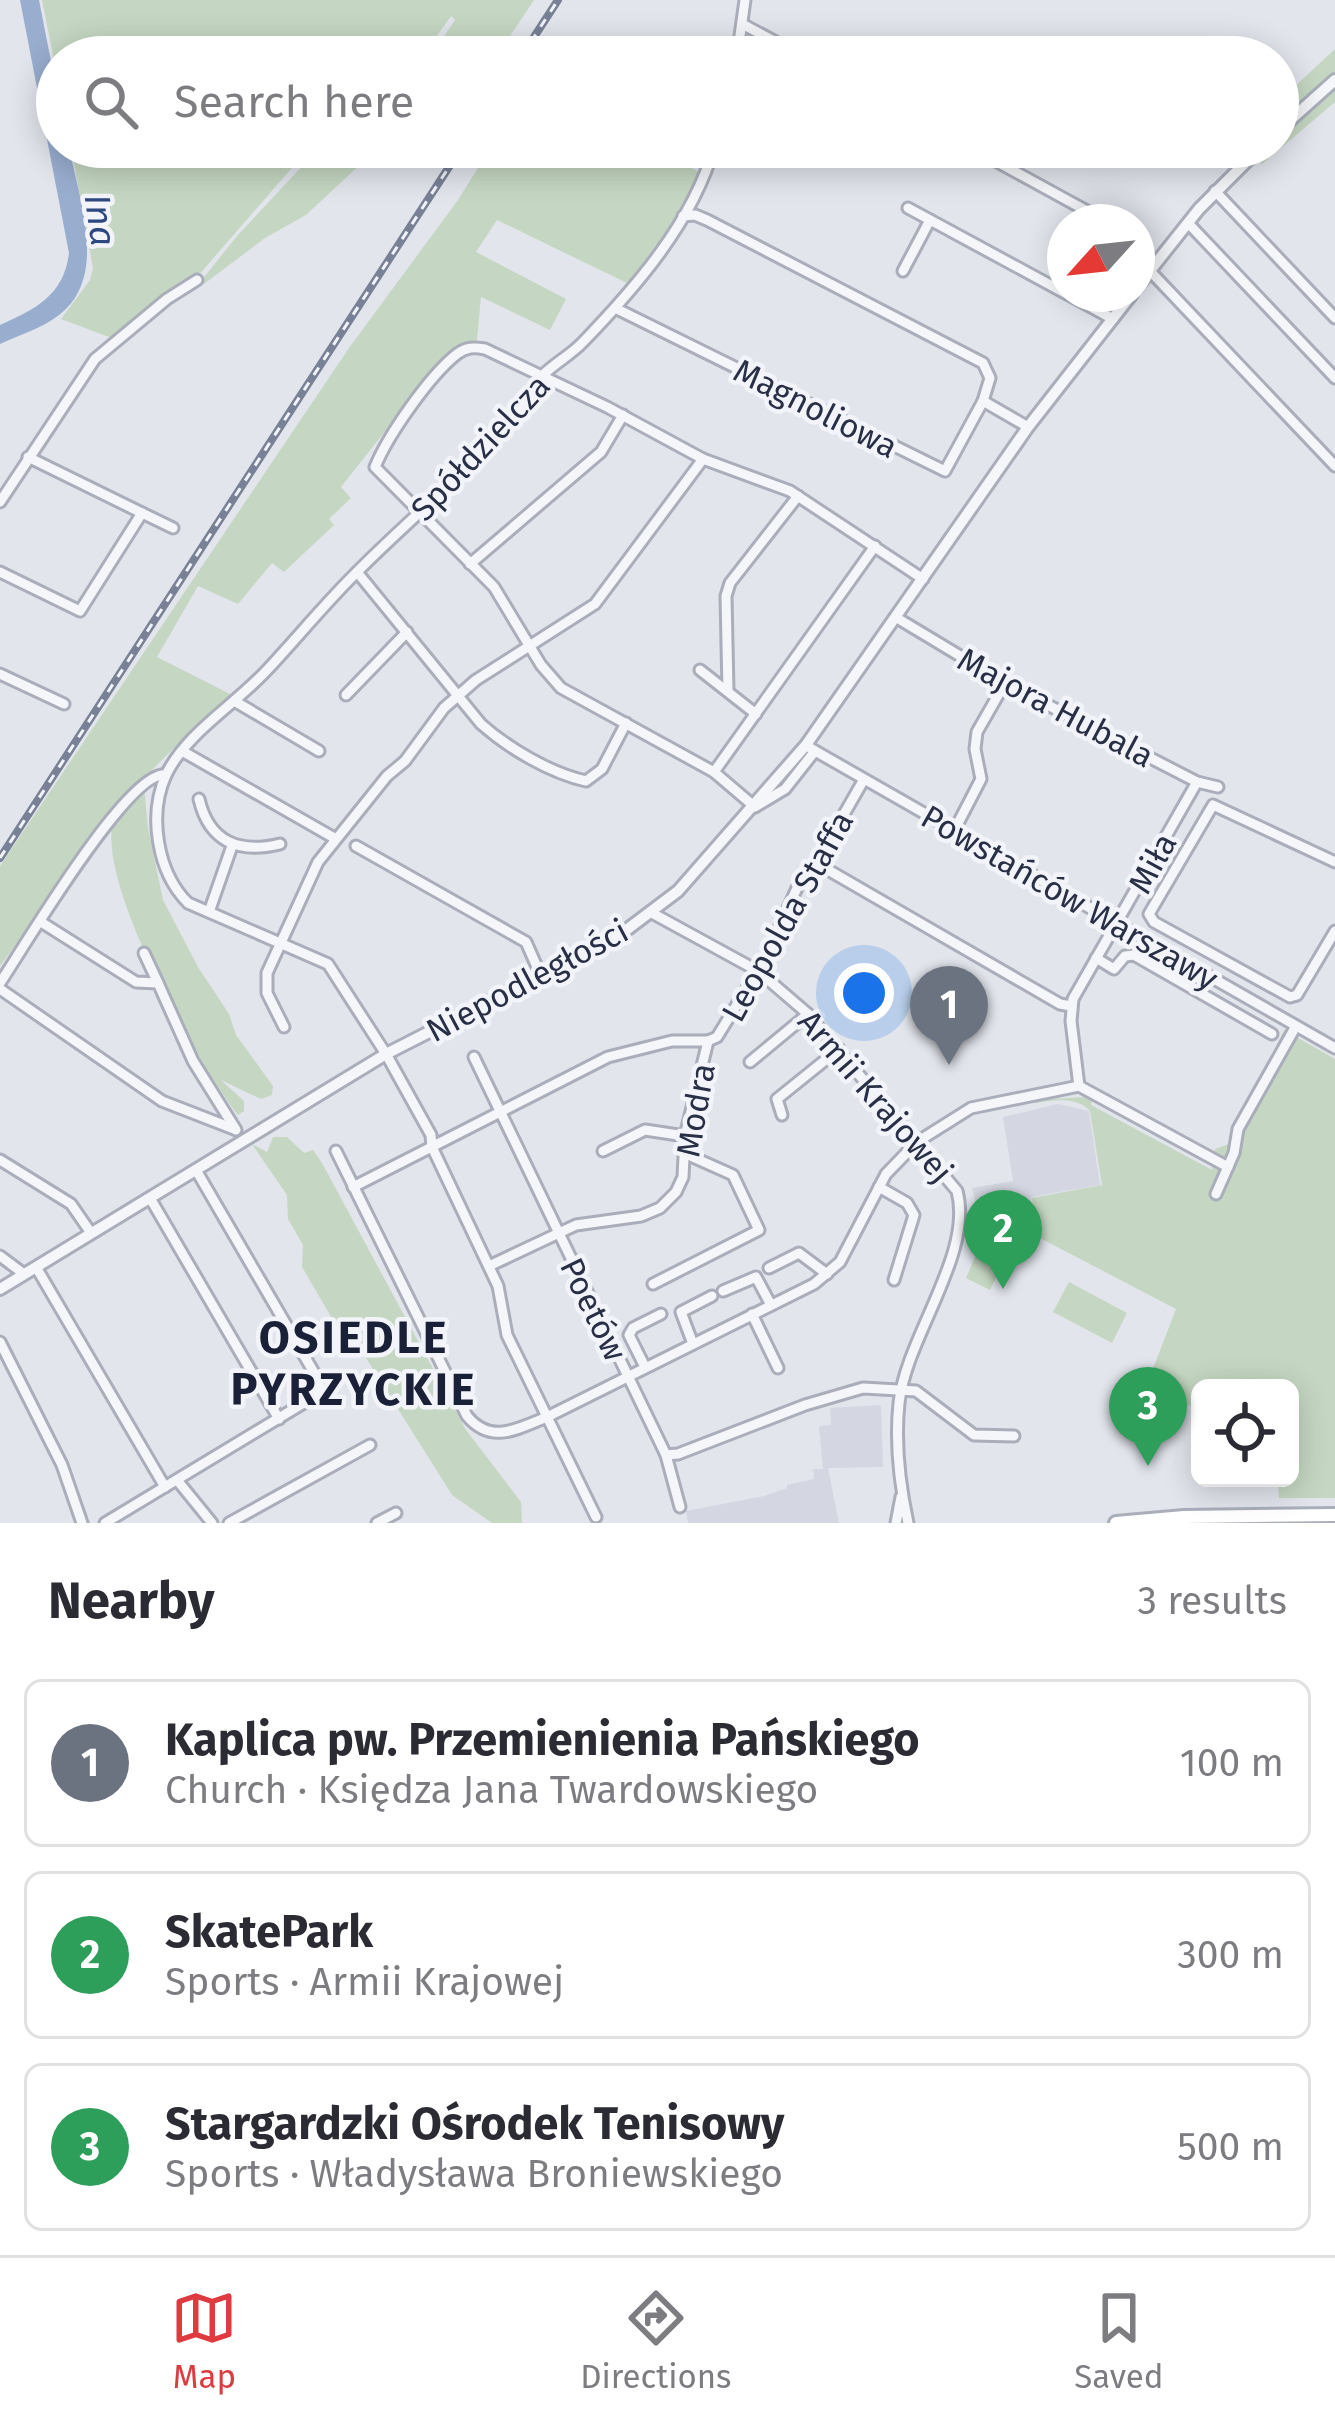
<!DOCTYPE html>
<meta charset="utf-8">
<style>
:root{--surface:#fff;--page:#f7f7f7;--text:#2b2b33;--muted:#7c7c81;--line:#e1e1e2;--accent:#dd3b3f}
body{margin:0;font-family:"Fira Sans",sans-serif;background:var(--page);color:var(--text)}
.controls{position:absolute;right:36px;bottom:36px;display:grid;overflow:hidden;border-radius:18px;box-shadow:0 6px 30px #0003}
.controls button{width:108px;height:108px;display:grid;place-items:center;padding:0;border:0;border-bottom:3px solid var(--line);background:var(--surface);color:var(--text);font:60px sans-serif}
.compass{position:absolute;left:1047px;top:204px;width:108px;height:108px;border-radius:50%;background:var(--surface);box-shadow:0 6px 30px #0003;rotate:243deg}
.you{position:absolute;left:864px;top:993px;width:42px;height:42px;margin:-30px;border:9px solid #fff;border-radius:50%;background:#1a73e8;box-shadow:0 0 0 18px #1a73e833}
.badge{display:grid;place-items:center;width:78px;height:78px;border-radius:50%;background:var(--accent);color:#fff;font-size:39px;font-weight:700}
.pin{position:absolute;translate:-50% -99px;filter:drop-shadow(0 3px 6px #0008)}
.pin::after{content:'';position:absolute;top:63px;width:42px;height:36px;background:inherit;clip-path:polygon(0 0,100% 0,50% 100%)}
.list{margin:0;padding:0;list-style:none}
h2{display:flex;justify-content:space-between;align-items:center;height:156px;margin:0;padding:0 48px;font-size:51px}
h2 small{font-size:39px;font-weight:400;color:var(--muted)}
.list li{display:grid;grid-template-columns:78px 1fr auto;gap:36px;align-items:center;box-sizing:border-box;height:168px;margin:0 24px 24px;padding:0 24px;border:3px solid var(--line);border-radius:18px}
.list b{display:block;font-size:45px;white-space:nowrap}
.list p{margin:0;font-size:39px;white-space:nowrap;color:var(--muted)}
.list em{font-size:39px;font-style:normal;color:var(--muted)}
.icon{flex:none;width:66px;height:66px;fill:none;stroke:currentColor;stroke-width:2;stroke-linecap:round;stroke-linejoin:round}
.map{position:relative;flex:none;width:1335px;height:1523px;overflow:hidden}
.search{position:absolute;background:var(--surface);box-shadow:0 6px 30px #0003;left:36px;right:36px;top:36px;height:132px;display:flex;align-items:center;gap:30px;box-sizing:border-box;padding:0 42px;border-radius:66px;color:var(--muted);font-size:45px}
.sheet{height:732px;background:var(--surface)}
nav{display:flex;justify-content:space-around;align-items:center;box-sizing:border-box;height:168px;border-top:3px solid var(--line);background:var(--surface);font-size:33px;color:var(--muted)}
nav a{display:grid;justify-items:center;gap:6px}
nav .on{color:var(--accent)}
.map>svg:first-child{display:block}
.built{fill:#d4d7e1}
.green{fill:#c5d7c2}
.water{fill:#99adcf}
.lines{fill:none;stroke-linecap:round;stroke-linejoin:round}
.minor-casing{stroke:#aaaeba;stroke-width:15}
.tertiary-casing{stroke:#aaaeba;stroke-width:16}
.secondary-casing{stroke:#aaaeba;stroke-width:18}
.minor{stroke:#f5f6f9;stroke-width:9}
.tertiary{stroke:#f5f6f9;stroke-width:10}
.secondary{stroke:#fff;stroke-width:12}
.rail-casing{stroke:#798197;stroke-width:8}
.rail{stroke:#f2f4f9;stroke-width:3;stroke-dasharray:9;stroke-linecap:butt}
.labels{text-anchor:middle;stroke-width:9;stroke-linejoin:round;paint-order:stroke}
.street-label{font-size:33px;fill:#282f46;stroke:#f2f4f9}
.water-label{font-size:36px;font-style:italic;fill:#2d477f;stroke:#f2f4f9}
.district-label{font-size:45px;font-weight:bold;letter-spacing:3px;fill:#1a2037;stroke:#f2f4f9}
</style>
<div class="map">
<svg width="1335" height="1523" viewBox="0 0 1335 1523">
<rect width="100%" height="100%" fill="#e2e5ec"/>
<g class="built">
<polygon points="1058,1104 1089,1111 1100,1185 1031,1197 1032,1209 995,1215 976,1204 972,1188 1013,1181 1003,1117"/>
<polygon points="881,1405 883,1467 828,1468 839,1523 688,1523 686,1511 764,1496 787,1488 787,1485 814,1479 813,1469 823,1469 819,1426 831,1425 830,1408"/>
</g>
<g class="green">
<polygon points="42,0 534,0 496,57 430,57 455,20 451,16 422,57 57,57 57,75"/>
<polygon points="1335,49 1335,102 1262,164 1247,147 1278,147 1278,102"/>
<polygon points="71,147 310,147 197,277 117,340 61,319 90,280 93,268"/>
<polygon points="320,147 379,147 306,215 265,238 204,284 201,281 237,236"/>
<polygon points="491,147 653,147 703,174 657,252 631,285 497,220 476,252 566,299 550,330 481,297 477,340 461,344 446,354 341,487 351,498 329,519 334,525 284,572 272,563 238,604 198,586 157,657 234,696 187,735 117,805 0,966 0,866 349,348 458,200"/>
<path d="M144 787 148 828 163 900 198 967 229 1014 236 1035 273 1086 272 1095 261 1099 221 1080 244 1101V1111L238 1115C197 1063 97 885 113 821Z"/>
<path d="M1284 1030 1335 1059V1498H1279L1277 1478H1290V1388H1200V1410L1152 1390 1149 1379 1176 1309 998 1216 1033 1211 1032 1198 1102 1185 1090 1111C1077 1096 1053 1100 1035 1103L1034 1100 1086 1097 1092 1101 1091 1105 1212 1170 1215 1149 1229 1144Z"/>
<polygon points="273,1137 287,1137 304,1153 313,1150 322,1163 466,1430 521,1502 522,1523 492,1523 452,1495 356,1342 343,1337 302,1267 303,1245 288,1219 287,1195 252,1144 267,1152"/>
<polygon points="991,1219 1017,1233 990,1290 966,1278"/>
<polygon points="1069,1282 1127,1313 1112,1343 1053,1312"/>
</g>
<path class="water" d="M20 0H39L57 92V147H69C79 199 109 277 59 315 43 328 19 335 0 344V325C36 309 64 295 69 253Z"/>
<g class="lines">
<g class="minor-casing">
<g id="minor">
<polyline points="744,25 804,57"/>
<polyline points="737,57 745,0"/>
<polyline points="970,147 1107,222"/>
<polyline points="1215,191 1335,318"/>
<polyline points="908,208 1065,293"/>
<polyline points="1188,223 1335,378"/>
<polyline points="903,271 930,220"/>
<polyline points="1150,271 1335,466"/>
<polyline points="1067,294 1113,319"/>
<polyline points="615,308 945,471 983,401 990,378 983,363 707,220 695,215 683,216"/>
<polyline points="983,401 1028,427"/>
<polyline points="28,457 142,513"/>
<polyline points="0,502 95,359 167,299 197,280"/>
<polyline points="470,564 601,452 623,415"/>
<polyline points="0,572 80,611 142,513 173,528"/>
<path d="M357 572 481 724C508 748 550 773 586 781L602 769 626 723"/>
<polyline points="897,618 1005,683 1197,782 1218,787"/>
<polyline points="700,670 756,714"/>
<polyline points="0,674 64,704"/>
<polyline points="728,691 726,596 730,583 798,496"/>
<polyline points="346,695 407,632"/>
<polyline points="236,702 319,751"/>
<polyline points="810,748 1335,1048"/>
<polyline points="182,751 336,839"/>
<path d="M815 751 785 789 755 807 714 772 561 688 541 665 494 587 375 467C388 435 430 375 457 354 466 347 474 347 485 349L607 407 703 459 790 491 923 579"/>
<polyline points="714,772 875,546"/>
<path d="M199 799C209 842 239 854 280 844"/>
<polyline points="954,831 981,779 975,749 977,732 1005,683"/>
<polyline points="356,846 526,942 541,976"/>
<polyline points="1335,862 1213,805 1149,914 1154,922 1290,997 1297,995 1335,931"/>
<polyline points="816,863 1060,1004 1071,1006"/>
<polyline points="209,912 232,846"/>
<path d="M652 913 758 971 808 1014 957 1191C974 1254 906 1337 899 1403 895 1441 900 1486 908 1523"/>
<polyline points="41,922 136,982 158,983 193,1061 236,1130"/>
<polyline points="144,953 158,983"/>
<polyline points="1096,958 1114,969 1125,956 1134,955 1272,1034"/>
<path d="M0 983C24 947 129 769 166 775"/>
<polyline points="0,989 162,1101 234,1129"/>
<polyline points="284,1027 267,993 267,973 318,862 387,776 405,761 444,708 476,680 595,604 703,459"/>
<polyline points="474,1057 666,1455 680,1507"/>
<polyline points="750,1062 808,1014"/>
<polyline points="1079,1086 1071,1021 1073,999 1197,782"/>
<polyline points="1079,1086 1228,1167"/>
<polyline points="782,1115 777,1099 839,1049"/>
<path d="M336 1151 467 1416C491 1445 517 1429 547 1417L814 1284 840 1262 886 1174 917 1142 971 1108 1079 1086"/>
<polyline points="603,1151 645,1130 685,1136"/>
<polyline points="0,1160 71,1204 91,1233"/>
<polyline points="353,1187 608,1057 672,1041 708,1041 717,1037 765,959 797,888 816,863 863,781"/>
<polyline points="879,1187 907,1203 914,1215 894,1280"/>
<polyline points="1216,1194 1234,1153 1238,1129 1296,1026"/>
<polyline points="150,1198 279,1419"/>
<polyline points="0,1256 24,1274"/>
<polyline points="489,1266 576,1225 641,1216 660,1208 676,1192 683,1177 685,1136 708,1041"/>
<polyline points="36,1267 165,1487"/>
<polyline points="769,1268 799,1253 827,1274"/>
<polyline points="653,1284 759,1230 733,1175 686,1154"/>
<polyline points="723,1291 756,1277 771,1305"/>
<polyline points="752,1314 778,1368"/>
<polyline points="0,1342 62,1465 82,1523"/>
<polyline points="693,1344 681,1312 712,1296"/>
<polyline points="645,1367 629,1335 633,1328 661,1314"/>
<polyline points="666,1455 678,1454 805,1405 863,1388 916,1391 974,1435 1014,1436"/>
<polyline points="177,1480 212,1523"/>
<path d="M596 1517 507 1335 498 1286 432 1147 431 1135 386 1054 328 964 188 903C157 872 148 815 166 775 186 733 236 704 267 670 296 639 323 606 353 576 396 532 443 493 485 449 506 426 522 401 541 377 553 364 571 355 583 342 636 287 693 222 714 147"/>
<polyline points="105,1523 322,1392 316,1376 196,1170"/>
<polyline points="229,1523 370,1445"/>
<polyline points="377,1523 396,1513"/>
<polyline points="896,1523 901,1497"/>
</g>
</g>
<g class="tertiary-casing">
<g id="tertiary">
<polyline points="1278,131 1335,80"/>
<polyline points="1137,287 1199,209 1261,147"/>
<polyline points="0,1289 386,1054 621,934 678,891 806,745 1028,427 1132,294"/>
</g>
</g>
<g class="secondary-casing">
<polyline id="secondary" points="1116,1523 1184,1517 1335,1515"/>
</g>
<use href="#minor" class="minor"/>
<use href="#tertiary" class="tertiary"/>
<use href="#secondary" class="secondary"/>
<g class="rail-casing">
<g id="rail">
<polyline points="521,57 558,0"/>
<polyline points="0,858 462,147"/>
</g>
</g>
<use href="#rail" class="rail"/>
</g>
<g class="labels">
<g class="street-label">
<text transform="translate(816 408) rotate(27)" y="12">Magnoliowa</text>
<text transform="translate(480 447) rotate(-47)" y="12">Spółdzielcza</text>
<text transform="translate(1056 707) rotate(28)" y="12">Majora Hubala</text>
<text transform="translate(1152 863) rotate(-61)" y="12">Miła</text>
<text transform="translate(1070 897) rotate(30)" y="12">Powstańców Warszawy</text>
<text transform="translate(787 916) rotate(-61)" y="12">Leopolda Staffa</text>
<text transform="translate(527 980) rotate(-28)" y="12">Niepodległości</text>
<text transform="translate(876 1096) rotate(49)" y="12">Armii Krajowej</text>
<text transform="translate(695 1110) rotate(-80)" y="12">Modra</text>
<text transform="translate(594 1309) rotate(64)" y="12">Poetów</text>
</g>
<g class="water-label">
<text transform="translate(101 220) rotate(82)" y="13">Ina</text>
</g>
<g class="district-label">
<text x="354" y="1353">OSIEDLE<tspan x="354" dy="52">PYRZYCKIE</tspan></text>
</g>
</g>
</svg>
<div class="controls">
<button><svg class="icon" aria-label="locate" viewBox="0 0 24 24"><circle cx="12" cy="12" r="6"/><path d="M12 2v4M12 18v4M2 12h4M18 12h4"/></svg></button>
</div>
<svg class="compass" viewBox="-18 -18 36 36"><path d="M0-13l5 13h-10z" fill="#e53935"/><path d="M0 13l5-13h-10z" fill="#7c7c81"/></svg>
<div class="you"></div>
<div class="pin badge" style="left:949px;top:1065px;background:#6b7280">1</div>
<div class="pin badge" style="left:1003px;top:1289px;background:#2e9e5b">2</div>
<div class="pin badge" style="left:1148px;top:1466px;background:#2e9e5b">3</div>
<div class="search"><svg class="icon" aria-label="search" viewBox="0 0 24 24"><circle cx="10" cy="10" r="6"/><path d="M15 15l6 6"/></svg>Search here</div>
</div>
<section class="sheet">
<h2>Nearby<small>3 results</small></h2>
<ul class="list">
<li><span class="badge" style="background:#6b7280">1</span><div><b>Kaplica pw. Przemienienia Pańskiego</b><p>Church · Księdza Jana Twardowskiego</p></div><em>100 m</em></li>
<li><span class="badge" style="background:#2e9e5b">2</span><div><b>SkatePark</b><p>Sports · Armii Krajowej</p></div><em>300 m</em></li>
<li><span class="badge" style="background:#2e9e5b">3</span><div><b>Stargardzki Ośrodek Tenisowy</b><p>Sports · Władysława Broniewskiego</p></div><em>500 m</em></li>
</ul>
</section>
<nav>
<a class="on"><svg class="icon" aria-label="map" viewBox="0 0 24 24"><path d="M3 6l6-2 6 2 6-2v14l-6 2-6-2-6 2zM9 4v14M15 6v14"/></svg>Map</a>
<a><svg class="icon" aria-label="directions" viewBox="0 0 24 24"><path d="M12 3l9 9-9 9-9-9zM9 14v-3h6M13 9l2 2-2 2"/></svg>Directions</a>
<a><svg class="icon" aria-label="saved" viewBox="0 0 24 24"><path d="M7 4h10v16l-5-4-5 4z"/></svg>Saved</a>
</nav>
